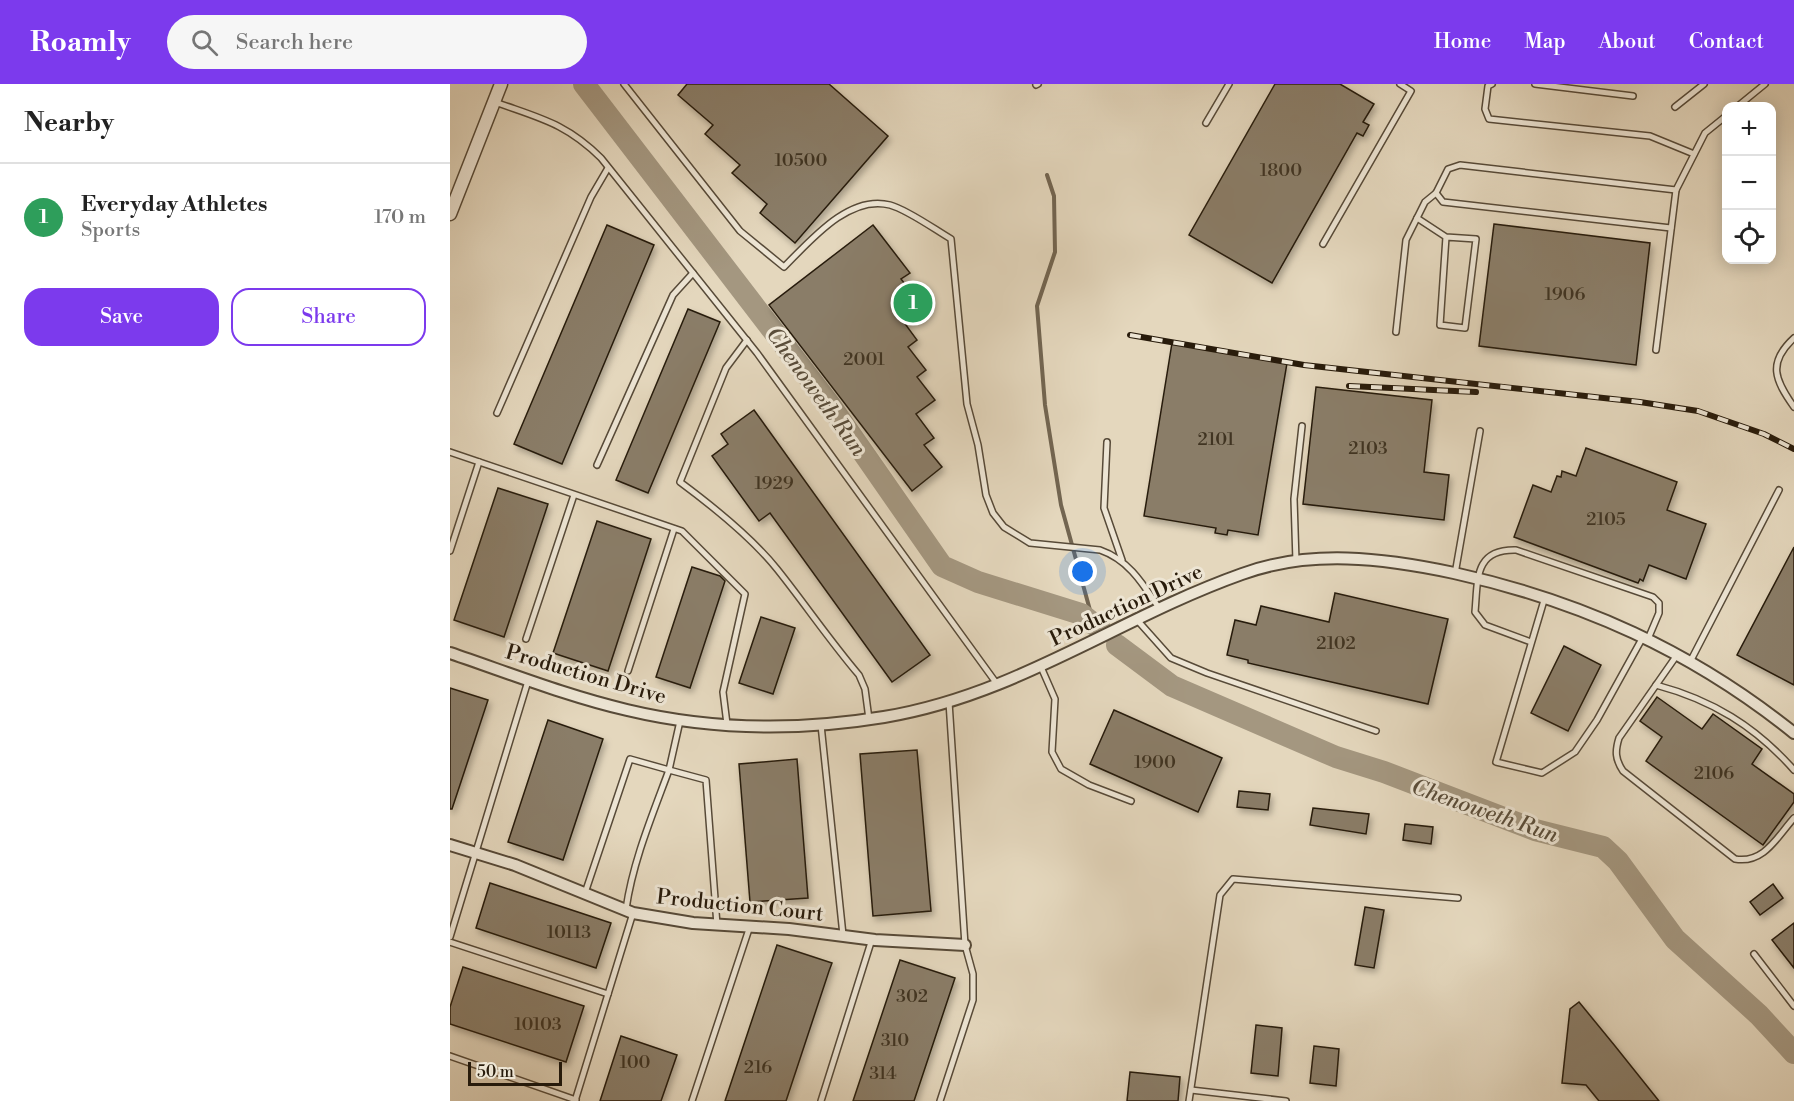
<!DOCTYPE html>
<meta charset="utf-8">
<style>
:root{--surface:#fff;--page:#f6f6f6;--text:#222;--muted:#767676;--line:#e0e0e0;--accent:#7c3aed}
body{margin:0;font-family:"Libre Bodoni",serif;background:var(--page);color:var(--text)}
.controls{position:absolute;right:18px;top:18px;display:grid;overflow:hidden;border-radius:12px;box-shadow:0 3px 15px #0003}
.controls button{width:54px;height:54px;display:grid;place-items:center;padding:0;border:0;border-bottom:2px solid var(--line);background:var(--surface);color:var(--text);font:30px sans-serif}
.scale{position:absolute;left:18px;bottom:15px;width:94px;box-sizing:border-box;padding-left:6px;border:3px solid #281b0b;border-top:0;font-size:16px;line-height:21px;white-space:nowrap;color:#281b0b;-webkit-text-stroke:4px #ede5d4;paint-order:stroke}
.you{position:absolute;left:633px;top:488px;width:21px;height:21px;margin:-15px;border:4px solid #fff;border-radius:50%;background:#1a73e8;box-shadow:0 0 0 9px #1a73e833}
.badge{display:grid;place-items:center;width:39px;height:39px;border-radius:50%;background:var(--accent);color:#fff;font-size:20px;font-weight:700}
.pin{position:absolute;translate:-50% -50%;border:3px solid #fff;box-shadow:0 2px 6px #0006}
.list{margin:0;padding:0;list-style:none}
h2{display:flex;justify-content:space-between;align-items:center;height:78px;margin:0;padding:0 24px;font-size:26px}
h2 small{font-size:20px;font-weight:400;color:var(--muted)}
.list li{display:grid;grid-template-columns:39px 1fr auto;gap:18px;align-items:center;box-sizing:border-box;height:108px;padding:0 24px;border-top:2px solid var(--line)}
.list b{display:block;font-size:22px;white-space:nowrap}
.list p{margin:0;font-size:20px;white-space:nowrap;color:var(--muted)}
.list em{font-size:20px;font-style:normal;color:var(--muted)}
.actions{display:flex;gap:12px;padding:18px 24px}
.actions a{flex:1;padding:14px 0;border:2px solid var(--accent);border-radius:18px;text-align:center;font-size:21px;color:var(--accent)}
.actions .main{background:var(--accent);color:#fff}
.icon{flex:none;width:33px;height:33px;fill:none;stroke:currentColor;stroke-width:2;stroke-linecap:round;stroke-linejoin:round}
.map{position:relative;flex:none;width:1344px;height:1017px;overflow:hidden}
header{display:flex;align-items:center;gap:36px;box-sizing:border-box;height:84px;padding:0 30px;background:var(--accent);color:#fff}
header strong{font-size:28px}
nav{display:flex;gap:33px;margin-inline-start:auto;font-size:21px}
.search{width:420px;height:54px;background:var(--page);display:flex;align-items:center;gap:15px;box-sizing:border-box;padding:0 21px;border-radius:33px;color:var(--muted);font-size:22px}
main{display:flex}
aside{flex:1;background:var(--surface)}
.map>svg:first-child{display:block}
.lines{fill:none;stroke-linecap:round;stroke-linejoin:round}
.stream{stroke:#726551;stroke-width:4}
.river{stroke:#a49780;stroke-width:22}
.building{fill:#8a7d68;stroke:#281b0b;stroke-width:1.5;filter:url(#shadow)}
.service-casing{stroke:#574a38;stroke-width:8}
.minor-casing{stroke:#574a38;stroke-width:14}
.tertiary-casing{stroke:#574a38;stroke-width:15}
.service{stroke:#ede5d4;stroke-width:5}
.minor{stroke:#ede5d4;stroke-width:10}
.tertiary{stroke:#ede5d4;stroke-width:12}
.rail-casing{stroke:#281b0b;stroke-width:6}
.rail{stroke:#ede5d4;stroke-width:4;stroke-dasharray:11;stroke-linecap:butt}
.labels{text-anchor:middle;stroke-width:6;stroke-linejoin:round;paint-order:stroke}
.number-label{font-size:18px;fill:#403422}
.street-label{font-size:21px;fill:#281b0b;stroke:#ede5d4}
.water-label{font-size:22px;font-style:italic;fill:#5a4d3a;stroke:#ede5d4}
</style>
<header>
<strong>Roamly</strong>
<div class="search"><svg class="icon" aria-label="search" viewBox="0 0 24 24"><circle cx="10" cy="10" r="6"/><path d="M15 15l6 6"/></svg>Search here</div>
<nav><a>Home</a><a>Map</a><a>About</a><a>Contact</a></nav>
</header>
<main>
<aside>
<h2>Nearby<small></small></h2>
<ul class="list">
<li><span class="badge" style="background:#2e9e5b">1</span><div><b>Everyday Athletes</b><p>Sports</p></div><em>170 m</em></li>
</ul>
<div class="actions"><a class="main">Save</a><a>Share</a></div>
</aside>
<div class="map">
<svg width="1344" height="1017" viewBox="0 0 1344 1017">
<defs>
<filter id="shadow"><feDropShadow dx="2.5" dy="4" stdDeviation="3" flood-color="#0004"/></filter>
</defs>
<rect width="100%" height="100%" fill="#e4d7bd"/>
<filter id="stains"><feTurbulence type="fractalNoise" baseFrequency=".00333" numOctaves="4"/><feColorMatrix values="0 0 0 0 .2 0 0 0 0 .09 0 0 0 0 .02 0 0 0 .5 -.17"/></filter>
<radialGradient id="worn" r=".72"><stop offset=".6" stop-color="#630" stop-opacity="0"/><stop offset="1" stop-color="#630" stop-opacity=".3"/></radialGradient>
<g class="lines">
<polyline class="stream" points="597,91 604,112 605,168 587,222 595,321 611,421 643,537"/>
<g class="river">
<polyline points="134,0 380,321 492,482 528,498 631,530 650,545"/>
<polyline points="667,561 722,602 886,673 934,688 1085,746 1153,763 1168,777 1225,855 1309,931 1344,969"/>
</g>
</g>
<g class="building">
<polygon points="237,0 379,0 438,52 345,159 310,129 317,120 282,89 290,81 255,50 263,41 228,11"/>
<polygon points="825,0 890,0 924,20 913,38 919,41 913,52 907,49 822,199 739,151"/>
<polygon points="1044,140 1200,159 1186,281 1029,262"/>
<polygon points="157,141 204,161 112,380 64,360"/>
<polygon points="423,141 460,189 451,195 469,218 450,233 467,256 458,263 476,286 467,293 485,316 466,330 484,354 474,361 492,383 462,407 319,221"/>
<polygon points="238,225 270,238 198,409 166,396"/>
<polygon points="722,259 837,279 808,451 778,446 777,451 765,449 766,444 694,432"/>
<polygon points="866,303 982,316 974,388 999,391 994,436 853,420"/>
<polygon points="304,326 480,571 442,598 320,429 309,437 262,372 278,360 271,350"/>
<polygon points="1136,364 1227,398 1217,426 1256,440 1236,495 1199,481 1193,497 1190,495 1188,499 1064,453 1083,401 1101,408 1107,392 1111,393 1112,387 1126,392"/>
<polygon points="48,404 98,420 54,553 4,536"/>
<polygon points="147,437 201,455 158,587 103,569"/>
<polygon points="1344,463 1344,601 1287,571"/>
<polygon points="242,483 270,492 275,497 240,604 206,593"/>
<polygon points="885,509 998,535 978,620 798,579 798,576 777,571 785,536 806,541 811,522 879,538"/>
<polygon points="311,533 345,544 323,610 289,599"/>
<polygon points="1114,562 1151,581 1118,647 1081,629"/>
<polygon points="0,604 38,616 2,725 0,725"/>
<polygon points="1207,613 1252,645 1263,630 1312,665 1302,680 1344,710 1344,718 1313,761 1196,677 1212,653 1190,637"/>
<polygon points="664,626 772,674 748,728 640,680"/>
<polygon points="98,636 153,655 113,776 58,758"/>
<polygon points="467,666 481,827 423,832 410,670"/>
<polygon points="347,675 358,814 300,818 289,680"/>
<polygon points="789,707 820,710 818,726 787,723"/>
<polygon points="863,724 919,730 916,750 860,741"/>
<polygon points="955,740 983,743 981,760 953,756"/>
<polygon points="40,799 161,839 146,884 26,844"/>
<polygon points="1323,800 1333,814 1310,831 1300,818"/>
<polygon points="915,823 934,826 924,884 905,881"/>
<polygon points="1344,839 1344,884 1322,856"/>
<polygon points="327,861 382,879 379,887 336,1017 275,1017"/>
<polygon points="450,876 505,894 464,1017 403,1017"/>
<polygon points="13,883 134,922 116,978 0,940 0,923"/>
<polygon points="1129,918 1165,962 1209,1017 1149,1017 1136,1001 1112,999 1120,925"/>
<polygon points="806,941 832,944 828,992 801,989"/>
<polygon points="171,952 227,971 211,1017 150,1017"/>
<polygon points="864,962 889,965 886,1002 860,999"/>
<polygon points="680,988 730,993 728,1017 677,1017"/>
</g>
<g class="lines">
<g class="service-casing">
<g id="service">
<path d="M174 0 290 147 334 183C360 157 399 110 440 121 458 126 484 145 501 155L517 320 528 361 536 411 543 429 554 443 580 459 650 466C679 476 693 500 709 524"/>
<polyline points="1042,0 1038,2 1035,25 1039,35 1200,52 1244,70"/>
<polyline points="1085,0 1183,12"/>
<polyline points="586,1 588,0"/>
<path d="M45 18C89 34 116 39 151 74L307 269 547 600"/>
<polyline points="1288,22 1315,0"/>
<polyline points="1225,23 1254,0"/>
<polyline points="756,39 779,0"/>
<polyline points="986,109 993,118 1221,144"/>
<polyline points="967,134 996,153 1026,155 1015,244 990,241 996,153"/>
<polyline points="873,160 961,7 950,0"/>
<polyline points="946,248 956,156 975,118 986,109 998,85 1010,81 1226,106"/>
<path d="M1344 254C1317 279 1325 296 1344 323"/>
<path d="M297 256 276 284 230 398C261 421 303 455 327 485 355 520 380 557 409 591L415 605 419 635"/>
<polyline points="1206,266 1226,106 1255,49 1276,32"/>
<polyline points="47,329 141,113 158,84"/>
<polyline points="657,358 654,424 672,476"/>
<polyline points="0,368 232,447 295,510 273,608 277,640"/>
<polyline points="147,381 223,211 243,189"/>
<polyline points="0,467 29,378"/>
<polyline points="846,477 844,415 852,342"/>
<polyline points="1005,490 1030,347"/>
<polyline points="1095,513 1046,678 1092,689 1125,668 1147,636 1193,553"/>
<polyline points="688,537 721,574 757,589 926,647"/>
<polyline points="76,555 124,411"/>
<path d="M1081 558 1035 541 1025 528C1028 495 1024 465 1066 466L1203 513 1209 519V529L1198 555"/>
<path d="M1227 571 1169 654C1165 667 1165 675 1173 687L1285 775C1314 780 1327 753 1344 734"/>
<polyline points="1240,578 1329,406"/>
<polyline points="591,583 605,615 602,668 611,685 639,701 681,717"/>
<polyline points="178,587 224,445"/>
<path d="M1206 601C1262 616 1305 642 1344 686"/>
<polyline points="371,641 393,851"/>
<polyline points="135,809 180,675 219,686 230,637"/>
<path d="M176 825C183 777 202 732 219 686L256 696 267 841"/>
<polyline points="0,853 78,597"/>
<polyline points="0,858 158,910"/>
<polyline points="1304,870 1344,922"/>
<polyline points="0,972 126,1016"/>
<polyline points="741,1006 836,1017"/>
<polyline points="125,1017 183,829"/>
<polyline points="242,1017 300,842"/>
<polyline points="371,1017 422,855"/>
<polyline points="490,1017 523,916 523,890 515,861 499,618"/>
<polyline points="739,1017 770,811 783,795 1008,814"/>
</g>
</g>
<g class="minor-casing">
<g id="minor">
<path d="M0 569C59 589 117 612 177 626 261 646 349 647 434 633 567 611 668 534 792 490 860 465 934 474 1004 489 1131 517 1242 567 1344 649"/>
<polyline points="0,761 65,781 183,829 243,839 339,845 425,856 515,861"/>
</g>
</g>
<g class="tertiary-casing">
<polyline id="tertiary" points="0,130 51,0"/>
</g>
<use href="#service" class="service"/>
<use href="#minor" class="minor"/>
<use href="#tertiary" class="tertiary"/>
<g class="rail-casing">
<g id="rail">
<polyline points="680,251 854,281 1190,318 1248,327 1314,350 1344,365"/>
<polyline points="899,302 1026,308"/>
</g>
</g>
<use href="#rail" class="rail"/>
</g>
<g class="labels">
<g class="number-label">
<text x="351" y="82">10500</text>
<text x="831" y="92">1800</text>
<text x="1115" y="216">1906</text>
<text x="414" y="281">2001</text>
<text x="766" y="361">2101</text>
<text x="918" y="370">2103</text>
<text x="324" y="405">1929</text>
<text x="1156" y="441">2105</text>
<text x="886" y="565">2102</text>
<text x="705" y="684">1900</text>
<text x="1264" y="695">2106</text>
<text x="119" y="854">10113</text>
<text x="462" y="918">302</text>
<text x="88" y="946">10103</text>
<text x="445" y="962">310</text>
<text x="185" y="984">100</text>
<text x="308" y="989">216</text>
<text x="433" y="995">314</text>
</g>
<g class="street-label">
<text transform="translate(676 521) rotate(-25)" y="7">Production Drive</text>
<text transform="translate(136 590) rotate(16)" y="7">Production Drive</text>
<text transform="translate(290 821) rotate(6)" y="7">Production Court</text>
</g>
<g class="water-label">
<text transform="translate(367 307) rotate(54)" y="8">Chenoweth Run</text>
<text transform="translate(1035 726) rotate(19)" y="8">Chenoweth Run</text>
</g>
</g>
<rect width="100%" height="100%" filter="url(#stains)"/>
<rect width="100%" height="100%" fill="url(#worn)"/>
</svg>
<div class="controls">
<button>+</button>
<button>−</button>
<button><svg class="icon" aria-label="locate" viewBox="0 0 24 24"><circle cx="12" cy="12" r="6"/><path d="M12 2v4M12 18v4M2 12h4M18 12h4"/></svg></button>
</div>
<div class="scale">50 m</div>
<div class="you"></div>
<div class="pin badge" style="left:463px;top:219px;background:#2e9e5b">1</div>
</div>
</main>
